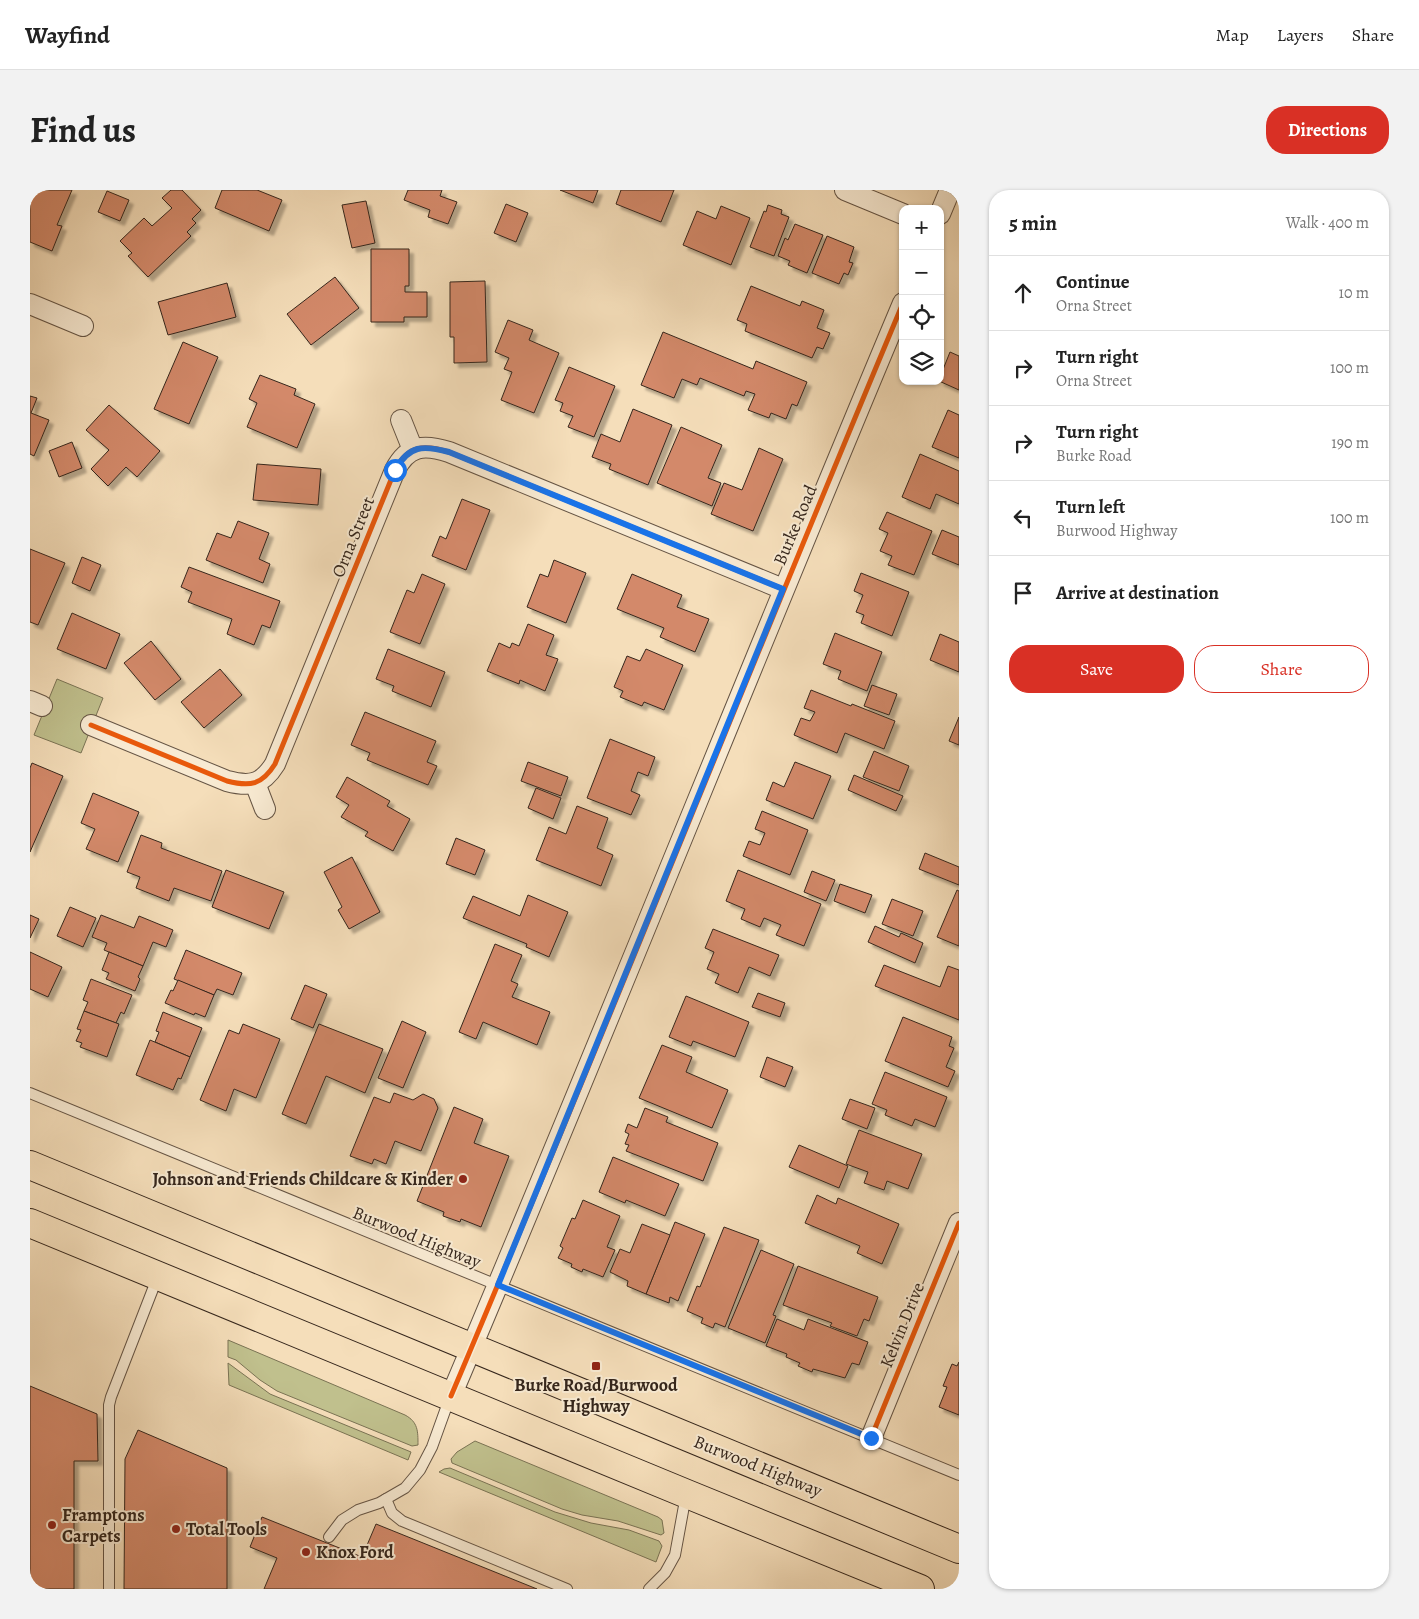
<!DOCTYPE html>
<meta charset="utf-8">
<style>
:root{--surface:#fff;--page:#f2f2f2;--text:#222;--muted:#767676;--line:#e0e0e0;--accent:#d93025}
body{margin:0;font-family:Alegreya,serif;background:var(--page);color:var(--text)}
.controls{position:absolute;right:15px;top:15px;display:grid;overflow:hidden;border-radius:10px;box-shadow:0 1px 4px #0004}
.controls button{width:45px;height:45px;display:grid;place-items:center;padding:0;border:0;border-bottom:1px solid var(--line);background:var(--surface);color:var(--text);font:25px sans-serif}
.stop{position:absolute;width:15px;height:15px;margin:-11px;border:4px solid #1a73e8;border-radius:50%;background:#fff}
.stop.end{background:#1a73e8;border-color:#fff;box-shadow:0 1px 5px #0008}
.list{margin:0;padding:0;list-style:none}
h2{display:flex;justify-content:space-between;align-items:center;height:65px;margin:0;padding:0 20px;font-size:21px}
h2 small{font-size:16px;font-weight:400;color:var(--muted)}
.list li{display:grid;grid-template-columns:32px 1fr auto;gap:15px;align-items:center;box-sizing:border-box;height:75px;padding:0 20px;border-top:1px solid var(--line)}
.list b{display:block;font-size:19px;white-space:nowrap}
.list p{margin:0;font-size:16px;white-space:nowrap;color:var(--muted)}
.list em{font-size:16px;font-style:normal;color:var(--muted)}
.actions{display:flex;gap:10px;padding:15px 20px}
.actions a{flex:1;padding:11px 0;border:1px solid var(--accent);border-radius:20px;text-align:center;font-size:18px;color:var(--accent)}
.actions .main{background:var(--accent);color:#fff}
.icon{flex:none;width:28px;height:28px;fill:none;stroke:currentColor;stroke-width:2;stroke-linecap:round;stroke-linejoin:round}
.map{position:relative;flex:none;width:929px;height:1399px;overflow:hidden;border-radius:20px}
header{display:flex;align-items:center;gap:30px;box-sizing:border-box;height:70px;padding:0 25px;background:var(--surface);border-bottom:1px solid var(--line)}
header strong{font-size:24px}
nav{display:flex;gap:28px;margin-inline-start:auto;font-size:18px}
.intro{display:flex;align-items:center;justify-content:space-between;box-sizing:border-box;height:120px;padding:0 30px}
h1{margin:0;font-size:35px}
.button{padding:12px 22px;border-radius:20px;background:var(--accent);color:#fff;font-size:18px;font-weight:700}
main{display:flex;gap:30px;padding:0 30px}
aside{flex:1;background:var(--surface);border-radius:20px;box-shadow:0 1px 4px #0004}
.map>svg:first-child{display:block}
.green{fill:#c0c08d;stroke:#7a7354}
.building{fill:#d3896b;stroke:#35261c;filter:url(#shadow)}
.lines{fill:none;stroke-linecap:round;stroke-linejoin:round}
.lane-casing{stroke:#655444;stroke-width:12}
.street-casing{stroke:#655444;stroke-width:22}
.highway-casing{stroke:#35261c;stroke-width:30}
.lane{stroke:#f8ead2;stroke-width:10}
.street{stroke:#f8ead2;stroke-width:20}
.highway{stroke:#f5deba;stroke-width:28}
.cycleway-casing{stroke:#f8ead2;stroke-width:8}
.cycleway{stroke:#e8590c;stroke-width:5}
.route{stroke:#1a73e8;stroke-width:6}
.poi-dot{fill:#8f2418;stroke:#f8ead2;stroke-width:2}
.labels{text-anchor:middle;stroke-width:4;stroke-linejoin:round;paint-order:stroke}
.street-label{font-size:18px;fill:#35261c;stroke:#f8ead2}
.poi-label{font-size:18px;font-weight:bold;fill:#35261c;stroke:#f8ead2;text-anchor:start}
</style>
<header>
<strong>Wayfind</strong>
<nav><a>Map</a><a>Layers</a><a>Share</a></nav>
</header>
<div class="intro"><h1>Find us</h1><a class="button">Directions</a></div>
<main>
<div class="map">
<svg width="929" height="1399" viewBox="0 0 929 1399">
<defs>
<filter id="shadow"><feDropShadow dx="4.5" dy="4.5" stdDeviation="1" flood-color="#0004"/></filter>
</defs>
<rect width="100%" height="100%" fill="#f5deba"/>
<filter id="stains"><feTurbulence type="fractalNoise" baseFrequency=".004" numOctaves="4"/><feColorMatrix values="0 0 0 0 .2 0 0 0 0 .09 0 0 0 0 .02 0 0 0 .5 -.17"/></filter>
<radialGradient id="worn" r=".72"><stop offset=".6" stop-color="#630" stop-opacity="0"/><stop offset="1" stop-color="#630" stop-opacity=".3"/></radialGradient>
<g class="green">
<polygon points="27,489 73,508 51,563 4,545"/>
<path d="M198 1150 375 1225C388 1232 388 1241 388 1255L382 1256 247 1201 230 1190 206 1170 198 1167Z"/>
<polygon points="198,1173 240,1204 381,1262 378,1270 199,1195"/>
<polygon points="445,1251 628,1327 632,1330 634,1343 631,1345 588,1331 552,1325 532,1319 422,1273 421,1269 427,1262"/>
<polygon points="420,1278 525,1322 561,1333 599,1340 629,1351 632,1356 626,1372 409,1282 414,1279"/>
</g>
<g class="building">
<polygon points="0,0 42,0 27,35 32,36 22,61 0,52"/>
<polygon points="141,0 152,0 171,20 162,29 166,33 157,42 161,46 118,87 98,66 102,63 90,51 114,28 122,36 142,18 132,8"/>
<polygon points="192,0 227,0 252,10 239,41 185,18"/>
<polygon points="378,0 412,0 410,6 427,12 418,34 398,27 400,20 374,10"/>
<polygon points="530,0 568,0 563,13"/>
<polygon points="591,0 644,0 631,32 586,14"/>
<polygon points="77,1 99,10 90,31 68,22"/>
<polygon points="336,11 345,53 322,58 312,15"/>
<polygon points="476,14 498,23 486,52 464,43"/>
<polygon points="738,15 752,20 751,24 759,27 744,66 720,57 734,21 736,22"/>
<polygon points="691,16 720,28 701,75 653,55 667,21 686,29"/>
<polygon points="765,34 793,45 777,83 758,75 760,71 748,66 755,48 758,50"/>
<polygon points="797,46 824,57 819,72 823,73 818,85 814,83 809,94 782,83"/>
<polygon points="341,59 379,59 379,96 375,96 375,102 397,102 397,127 374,127 374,132 341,132"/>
<polygon points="305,87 329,118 281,155 257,124"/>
<polygon points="455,91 457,172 424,173 424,147 420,147 420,92"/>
<polygon points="197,93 206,127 138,145 128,112"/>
<polygon points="721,96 770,116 772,111 794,120 787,138 800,143 793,159 787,157 782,168 715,141 717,134 707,130"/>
<polygon points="478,130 503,140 499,150 529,163 504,223 471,210 482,182 474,179 479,168 465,162"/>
<polygon points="633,142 723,179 726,171 777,192 767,216 762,214 756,229 741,223 739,228 718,220 725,204 716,201 714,206 670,188 667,195 652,189 644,208 611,195"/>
<polygon points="153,152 188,167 159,234 124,219"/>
<polygon points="920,162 929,166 929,200 909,191 910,191 910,187"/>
<polygon points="539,177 585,196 564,247 538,237 543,226 530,221 533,213 525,210"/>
<polygon points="230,185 266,199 264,205 285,214 267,258 217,237 227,213 219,209"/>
<polygon points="0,206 7,208 1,223 19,230 4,266 0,264"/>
<polygon points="79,215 130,261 107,287 96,277 78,296 61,279 79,260 56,240"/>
<polygon points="603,219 642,235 618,295 579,279 581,274 562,267 571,244 590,252"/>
<polygon points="918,220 929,225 929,268 902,257"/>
<polygon points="651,237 692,255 678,288 691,293 682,316 627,293"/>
<polygon points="42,252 52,278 29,287 19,261"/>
<polygon points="729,258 753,269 723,341 681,324 694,293 712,300"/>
<polygon points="890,264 929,281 929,314 906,304 900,319 872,307"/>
<polygon points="227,274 291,279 288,315 223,310"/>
<polygon points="432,309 460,320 436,380 402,366 410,346 416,349"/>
<polygon points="857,322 902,341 884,385 858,375 862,366 850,361 858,343 849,339"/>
<polygon points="208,331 239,343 229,369 240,374 233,393 176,370 187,343 201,348"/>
<polygon points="912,340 929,347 929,375 902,364"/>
<polygon points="0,359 35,373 8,435 0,432"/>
<polygon points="52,367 71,375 60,401 42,393"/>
<polygon points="524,370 556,383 536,433 497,417 510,384 518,387"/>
<polygon points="159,377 250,411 240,438 232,435 224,455 197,444 202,429 158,412 162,402 151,397"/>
<polygon points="831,383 879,402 862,446 831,433 834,425 826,422 833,405 824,401"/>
<polygon points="392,384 415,394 390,454 360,442 377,400 384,403"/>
<polygon points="602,384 652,405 647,417 679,429 665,462 630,447 634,438 587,419"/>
<polygon points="42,423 90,444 76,479 27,459"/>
<polygon points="498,434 524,445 516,465 528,469 515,501 490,490 489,494 457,481 469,453 480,458 482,453 489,456"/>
<polygon points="805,443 852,462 837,501 808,489 811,481 793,474"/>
<polygon points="910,444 929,452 929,482 900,470"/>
<polygon points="121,451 151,489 125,510 94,473"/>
<polygon points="358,459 415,482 401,517 362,501 364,496 346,489"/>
<polygon points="616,459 653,475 634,520 614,512 612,516 590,507 593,501 584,497 597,466 610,471"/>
<polygon points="190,479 212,505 174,538 151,512"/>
<polygon points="842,495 867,504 859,525 834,516"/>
<polygon points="781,500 821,516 822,514 865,531 854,559 815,543 807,563 764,545 771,528 780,531 785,522 774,518"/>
<polygon points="335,522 406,551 397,572 407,576 398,595 337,570 340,563 321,555"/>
<polygon points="929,527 929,555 919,551"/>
<polygon points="580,549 625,567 618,586 608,582 601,601 610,605 601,625 557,608"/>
<polygon points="844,561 879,576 869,601 833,587"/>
<polygon points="498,572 538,587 531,606 491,591"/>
<polygon points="765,572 801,586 783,629 736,610 743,592 754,597"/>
<polygon points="2,573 33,586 0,662 0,578"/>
<polygon points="824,585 873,606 866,621 818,600"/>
<polygon points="317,587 360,611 357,616 380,629 363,661 335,646 338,642 311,627 319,615 306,607"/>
<polygon points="506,598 531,608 523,629 498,618"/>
<polygon points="63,603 109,622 88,672 56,659 65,639 51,633"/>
<polygon points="547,616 578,628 567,658 583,665 571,696 506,670 519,637 536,644"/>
<polygon points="732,621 778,640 760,685 713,666 719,651 730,655 735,643 725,639"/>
<polygon points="111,645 132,653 131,658 192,681 181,711 144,698 139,711 106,698 110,687 97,682"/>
<polygon points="426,648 455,660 445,685 416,674"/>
<polygon points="895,663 929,677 929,695 889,679"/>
<polygon points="322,667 350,722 319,739 308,720 312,717 294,682"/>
<polygon points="196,680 254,702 239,739 182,717"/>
<polygon points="708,680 791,714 774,756 746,745 751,735 734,728 730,737 711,729 715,719 696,711"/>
<polygon points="782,681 805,690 796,711 774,702"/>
<polygon points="810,694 842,705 835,723 804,711"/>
<polygon points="927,700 929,701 929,756 907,747"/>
<polygon points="498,705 538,722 519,767 496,757 497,754 433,728 443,706 490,726"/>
<polygon points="862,709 893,721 883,746 852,734"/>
<polygon points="40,717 66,728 53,757 27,746"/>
<polygon points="0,725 9,729 0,748"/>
<polygon points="71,725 104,738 109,726 143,740 136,757 123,752 113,776 74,760 77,753 62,747"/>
<polygon points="845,736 869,747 871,743 893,753 885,773 838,752"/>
<polygon points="683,739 749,765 740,786 719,777 708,803 685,793 689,784 677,779 684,762 675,758"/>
<polygon points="465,754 492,765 481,791 488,794 482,807 520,822 507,855 453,832 446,849 429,842"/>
<polygon points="156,760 212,783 203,805 187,799 184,805 144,789"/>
<polygon points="0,762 32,777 18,807 0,799"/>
<polygon points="79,762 113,776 108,787 110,789 105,801 76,789 79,783 72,780"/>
<polygon points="854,775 910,797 918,776 929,780 929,830 845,796"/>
<polygon points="61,789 102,805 94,824 91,822 86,833 54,821 58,812 53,810"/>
<polygon points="148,790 184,805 175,827 165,823 164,825 135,813 141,800 143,801"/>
<polygon points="275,795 297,804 283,838 261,829"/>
<polygon points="728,803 755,813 750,827 722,817"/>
<polygon points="656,806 719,832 705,867 663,851 661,856 639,847"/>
<polygon points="54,821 89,834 77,867 50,857 52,853 46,851 51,840 47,839"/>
<polygon points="133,822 172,838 160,867 125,852 129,842 126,841"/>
<polygon points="873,827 922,847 919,856 924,858 916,877 925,881 918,897 855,871"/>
<polygon points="372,831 396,842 373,898 348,888"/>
<polygon points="213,834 250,849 226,908 204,899 196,921 170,910 199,840 209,844"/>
<polygon points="289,834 353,859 335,903 296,886 276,934 252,924"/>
<polygon points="120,850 160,867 151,889 148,888 143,900 106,885"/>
<polygon points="632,855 662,867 656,882 698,900 682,938 609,908"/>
<polygon points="737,867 763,877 755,897 730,887"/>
<polygon points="855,882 917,907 905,937 885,929 882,936 855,925 857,920 842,914"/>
<polygon points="364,903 383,910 393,904 404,909 408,918 391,961 365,951 356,974 344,969 342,974 320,966 344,907 360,913"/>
<polygon points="820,909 845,918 837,939 812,929"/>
<polygon points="424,917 453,929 444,953 479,966 451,1037 431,1029 430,1032 413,1026 414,1022 387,1011"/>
<polygon points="615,918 638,927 636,932 688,953 673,991 596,961 599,955 595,954 599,944 595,942 598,934 607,938"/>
<polygon points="829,940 892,964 878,999 857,991 854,1000 834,993 838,982 816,974"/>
<polygon points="769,955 818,976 809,998 759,977"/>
<polygon points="583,967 649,994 635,1026 596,1010 595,1013 569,1002"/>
<polygon points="787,1005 806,1014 808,1008 869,1034 852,1074 827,1063 830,1056 775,1033"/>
<polygon points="553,1010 590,1026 577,1057 585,1060 573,1087 553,1079 552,1082 541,1077 542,1074 528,1068 533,1058 530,1056 542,1028 545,1029"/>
<polygon points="645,1032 675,1044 648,1111 640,1107 639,1113 616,1104"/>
<polygon points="612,1034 640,1045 616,1104 597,1096 598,1091 580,1082 590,1059 600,1063"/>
<polygon points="694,1037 729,1050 695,1137 685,1133 683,1138 671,1133 673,1128 657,1121 667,1096 670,1097"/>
<polygon points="731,1060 764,1074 743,1125 746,1126 735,1153 698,1138"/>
<polygon points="768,1076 848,1107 839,1131 834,1129 827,1146 800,1136 802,1133 753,1115"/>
<polygon points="747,1129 774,1140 778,1129 838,1152 829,1175 822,1173 815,1188 783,1179 782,1182 768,1176 770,1173 756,1167 757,1164 736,1156"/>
<polygon points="929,1172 929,1225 909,1217 917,1197 913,1196 922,1174 927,1176"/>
<polygon points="0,1196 67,1224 68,1271 44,1271 44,1399 0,1399"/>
<polygon points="108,1240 197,1278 197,1399 94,1399 95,1269"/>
<polygon points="232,1327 332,1367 346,1334 507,1399 234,1399 247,1368 220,1357"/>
</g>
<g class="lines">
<g class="lane-casing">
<g id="lane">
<polyline points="0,903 929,1285"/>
<polyline points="356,1309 362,1323 372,1331 537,1399"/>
<polyline points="299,1347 312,1330 328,1320 349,1313 375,1298 390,1280 402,1257 420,1207"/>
<polyline points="79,1399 79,1215 81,1207 128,1086"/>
<polyline points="619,1399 635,1383 645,1365 656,1305"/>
</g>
</g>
<g class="street-casing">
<g id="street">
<polyline points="815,0 873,24"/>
<polyline points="910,24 920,0"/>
<polyline points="0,114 53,136"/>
<polyline points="371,230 383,260"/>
<polyline points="0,511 12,516"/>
<path d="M61 535 197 591C220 597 232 595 245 574L365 280C378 255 394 254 419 262L753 399"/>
<polyline points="225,593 235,619"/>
<path d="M421 1206C575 843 720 477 873 113"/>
<polyline points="841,1248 929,1033"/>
</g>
</g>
<g class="highway-casing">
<g id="highway">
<polyline points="0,975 929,1359"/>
<polyline points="0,1033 657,1304 890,1399"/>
</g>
</g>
<use href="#lane" class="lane"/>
<use href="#street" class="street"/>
<use href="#highway" class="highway"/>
<g class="cycleway-casing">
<g id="cycleway">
<path d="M61 535 197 591C220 597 232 595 245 574L365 280C378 255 394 254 419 262L753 399"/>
<path d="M421 1206C575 843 720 477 873 113"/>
<polyline points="841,1248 929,1033"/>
</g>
</g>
<use href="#cycleway" class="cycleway"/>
</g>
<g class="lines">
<path class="route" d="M365 280C379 255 393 255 419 262L753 399 468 1095 841 1248"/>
</g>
<g class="poi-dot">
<circle cx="433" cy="989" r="5"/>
<rect x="561" y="1171" width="10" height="10" rx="2.5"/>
<circle cx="22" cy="1335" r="5"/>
<circle cx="146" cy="1339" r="5"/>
<circle cx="276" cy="1362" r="5"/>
</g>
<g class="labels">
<g class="street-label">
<text transform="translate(765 335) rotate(-67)" y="6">Burke Road</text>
<text transform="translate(323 347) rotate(-68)" y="6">Orna Street</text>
<text transform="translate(387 1047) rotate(22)" y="6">Burwood Highway</text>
<text transform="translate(872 1135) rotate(-68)" y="6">Kelvin Drive</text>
<text transform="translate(728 1276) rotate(22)" y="6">Burwood Highway</text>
</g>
<g class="poi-label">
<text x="423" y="995" text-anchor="end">Johnson and Friends Childcare &amp; Kinder</text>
<text x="566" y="1201" text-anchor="middle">Burke Road/Burwood<tspan x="566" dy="21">Highway</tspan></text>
<text x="32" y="1331">Framptons<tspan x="32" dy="21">Carpets</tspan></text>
<text x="156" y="1345">Total Tools</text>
<text x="286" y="1368">Knox Ford</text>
</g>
</g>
<rect width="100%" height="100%" filter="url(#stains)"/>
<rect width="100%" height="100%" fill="url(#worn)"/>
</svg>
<div class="controls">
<button>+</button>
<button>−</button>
<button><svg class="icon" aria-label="locate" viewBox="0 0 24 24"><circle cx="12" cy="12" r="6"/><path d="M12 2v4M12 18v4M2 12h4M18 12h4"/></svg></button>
<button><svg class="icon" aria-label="layers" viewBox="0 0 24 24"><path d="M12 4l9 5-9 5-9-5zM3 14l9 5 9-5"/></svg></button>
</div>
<div class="stop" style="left:365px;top:280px"></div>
<div class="stop end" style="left:841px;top:1248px"></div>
</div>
<aside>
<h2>5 min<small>Walk · 400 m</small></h2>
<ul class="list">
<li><svg class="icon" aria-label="ahead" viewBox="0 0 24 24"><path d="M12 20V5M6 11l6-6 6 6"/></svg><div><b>Continue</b><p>Orna Street</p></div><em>10 m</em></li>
<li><svg class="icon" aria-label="right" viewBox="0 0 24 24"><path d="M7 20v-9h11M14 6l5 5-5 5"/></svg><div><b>Turn right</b><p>Orna Street</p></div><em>100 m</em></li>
<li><svg class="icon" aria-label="right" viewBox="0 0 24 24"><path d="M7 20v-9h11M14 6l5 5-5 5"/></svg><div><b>Turn right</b><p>Burke Road</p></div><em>190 m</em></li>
<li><svg class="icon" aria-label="left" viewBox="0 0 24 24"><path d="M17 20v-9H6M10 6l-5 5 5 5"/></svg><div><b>Turn left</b><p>Burwood Highway</p></div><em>100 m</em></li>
<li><svg class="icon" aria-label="arrive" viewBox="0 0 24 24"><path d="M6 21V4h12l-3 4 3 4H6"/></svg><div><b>Arrive at destination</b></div></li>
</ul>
<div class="actions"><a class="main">Save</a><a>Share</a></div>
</aside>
</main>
